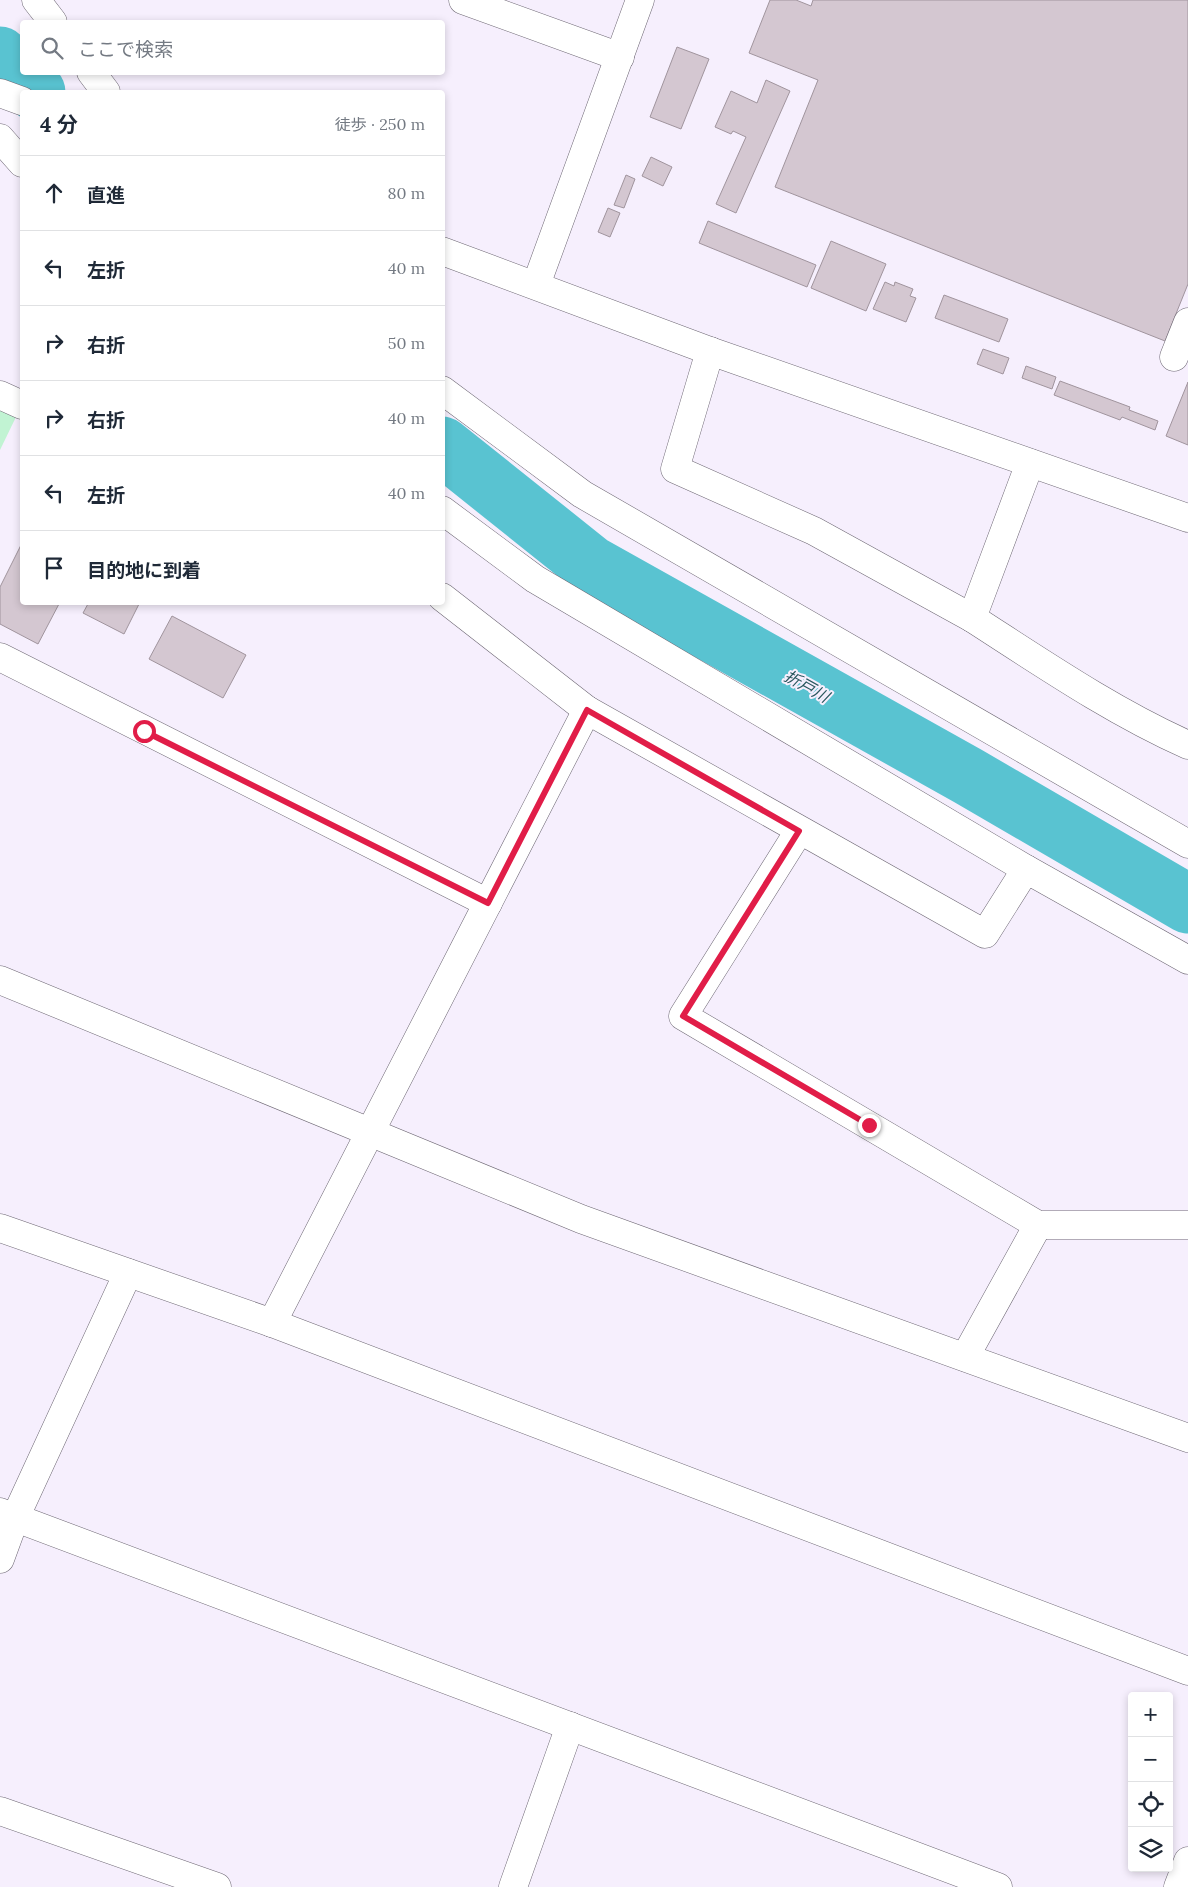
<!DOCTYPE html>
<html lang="ja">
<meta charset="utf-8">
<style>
:root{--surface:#fff;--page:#f6f6f7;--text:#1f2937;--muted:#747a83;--line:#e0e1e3}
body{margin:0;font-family:Lora,"Noto Sans JP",serif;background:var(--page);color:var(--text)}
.controls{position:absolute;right:15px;bottom:15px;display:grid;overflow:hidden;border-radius:5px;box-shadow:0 2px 8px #0003}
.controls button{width:45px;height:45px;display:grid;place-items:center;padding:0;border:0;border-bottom:1px solid var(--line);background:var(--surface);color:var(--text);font:25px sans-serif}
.stop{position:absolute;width:15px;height:15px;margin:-11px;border:4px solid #e11d48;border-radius:50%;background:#fff}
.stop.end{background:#e11d48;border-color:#fff;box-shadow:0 1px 5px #0008}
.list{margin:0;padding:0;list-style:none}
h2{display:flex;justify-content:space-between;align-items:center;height:65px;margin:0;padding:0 20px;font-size:21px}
h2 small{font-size:16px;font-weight:400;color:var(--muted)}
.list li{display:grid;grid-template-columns:32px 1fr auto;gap:15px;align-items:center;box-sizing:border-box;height:75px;padding:0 20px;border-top:1px solid var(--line)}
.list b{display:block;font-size:19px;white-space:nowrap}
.list em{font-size:16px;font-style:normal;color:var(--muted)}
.icon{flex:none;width:28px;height:28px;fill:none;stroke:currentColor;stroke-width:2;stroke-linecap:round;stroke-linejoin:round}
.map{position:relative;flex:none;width:1188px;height:1887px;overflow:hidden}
.search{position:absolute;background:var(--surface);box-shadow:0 2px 8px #0003;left:20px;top:20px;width:425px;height:55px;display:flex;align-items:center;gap:12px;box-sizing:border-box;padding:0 18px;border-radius:5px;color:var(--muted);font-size:19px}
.panel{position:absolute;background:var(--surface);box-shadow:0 2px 8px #0003;left:20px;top:90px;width:425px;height:515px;border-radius:5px}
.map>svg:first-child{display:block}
.park{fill:#c1f3d3}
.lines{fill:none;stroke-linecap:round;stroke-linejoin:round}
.river{stroke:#59c3d1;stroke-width:59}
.building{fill:#d4c7d1;stroke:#a0949d}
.minor-casing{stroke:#6e6874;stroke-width:29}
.minor{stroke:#fff;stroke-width:28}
.route{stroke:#e11d48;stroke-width:6}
.labels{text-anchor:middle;stroke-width:4;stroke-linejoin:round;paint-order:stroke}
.water-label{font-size:16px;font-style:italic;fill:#2a585f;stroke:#f6effd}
</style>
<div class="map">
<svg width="1188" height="1887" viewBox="0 0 1188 1887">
<rect width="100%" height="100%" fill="#f6effd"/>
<polygon class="park" points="0,409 16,417 0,450"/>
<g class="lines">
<g class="river">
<polyline points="0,56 36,92"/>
<polyline points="442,446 591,565 968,776 1188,904"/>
</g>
</g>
<g class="building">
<polygon points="770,0 796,0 811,6 813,0 1188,0 1188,284 1165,341 775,187 818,80 749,53"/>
<polygon points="677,47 709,59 681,129 650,117"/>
<polygon points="766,80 790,91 736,213 716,204 746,137 733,131 731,134 715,127 731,91 757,103"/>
<polygon points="651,157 672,167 663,186 642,176"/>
<polygon points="626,175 635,179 624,208 614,205"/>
<polygon points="608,208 620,213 610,237 598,232"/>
<polygon points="708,221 816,265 807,287 699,243"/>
<polygon points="831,241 886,264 866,311 811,288"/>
<polygon points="885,282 894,286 895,282 913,289 910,296 916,298 906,322 873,309"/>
<polygon points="944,295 1008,319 999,342 935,318"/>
<polygon points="983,349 1009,358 1003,374 977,364"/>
<polygon points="1026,366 1056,377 1052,389 1022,378"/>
<polygon points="1060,381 1130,407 1129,410 1158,421 1155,430 1122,417 1120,420 1054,395"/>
<polygon points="1188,382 1188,445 1166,436"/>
<polygon points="22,543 22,602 60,602 38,644 0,624 0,587"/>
<polygon points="89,602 140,602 124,634 83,613"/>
<polygon points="172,616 246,655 223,698 149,659"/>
</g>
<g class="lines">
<g class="minor-casing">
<g id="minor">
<polyline points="36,0 53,22"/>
<polyline points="463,0 620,57"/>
<polyline points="91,72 106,92"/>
<polyline points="0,93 22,101"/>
<polyline points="0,138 22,163"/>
<polyline points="442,251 710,351 1188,518"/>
<polyline points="536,285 640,0"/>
<polyline points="710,351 675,469 814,531 972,618"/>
<polyline points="1174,357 1188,322"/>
<polyline points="442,390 582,494 1188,844"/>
<polyline points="0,395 22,405"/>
<path d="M1030 463 972 618C1042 663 1112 711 1188 745"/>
<polyline points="442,510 535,579 1026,869"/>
<polyline points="442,597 587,710 985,934 1026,869 1188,960"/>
<polyline points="0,657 488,903"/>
<polyline points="799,831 683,1016 1038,1225 1188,1225"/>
<polyline points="0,980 581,1219 1188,1438"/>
<polyline points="0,1228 272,1323 1188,1671"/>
<polyline points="272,1323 587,710"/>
<polyline points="965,1357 1038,1225"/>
<polyline points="0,1512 998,1887"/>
<polyline points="0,1559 15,1518 128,1273"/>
<polyline points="0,1811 217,1887"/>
<polyline points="513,1887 570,1726"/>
<polyline points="1178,1887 1188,1861"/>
</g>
</g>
<use href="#minor" class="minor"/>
</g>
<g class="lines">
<polyline class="route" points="144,731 488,903 587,710 799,831 683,1016 869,1125"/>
</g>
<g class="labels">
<g class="water-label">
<text transform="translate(807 686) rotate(29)" y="6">折戸川</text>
</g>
</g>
</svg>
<div class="controls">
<button>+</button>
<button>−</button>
<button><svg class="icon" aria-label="locate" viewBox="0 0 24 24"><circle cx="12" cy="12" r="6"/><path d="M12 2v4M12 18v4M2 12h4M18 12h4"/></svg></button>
<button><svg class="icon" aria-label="layers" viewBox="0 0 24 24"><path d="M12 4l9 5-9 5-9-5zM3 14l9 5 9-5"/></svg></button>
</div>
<div class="stop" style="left:144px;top:731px"></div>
<div class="stop end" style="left:869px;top:1125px"></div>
<div class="search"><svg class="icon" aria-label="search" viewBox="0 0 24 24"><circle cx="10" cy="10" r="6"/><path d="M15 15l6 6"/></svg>ここで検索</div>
<section class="panel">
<h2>4 分<small>徒歩 · 250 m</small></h2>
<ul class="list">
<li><svg class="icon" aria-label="ahead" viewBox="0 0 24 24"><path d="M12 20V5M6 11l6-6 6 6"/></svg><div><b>直進</b></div><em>80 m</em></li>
<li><svg class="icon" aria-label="left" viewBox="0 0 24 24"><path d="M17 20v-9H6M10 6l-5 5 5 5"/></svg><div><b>左折</b></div><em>40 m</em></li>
<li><svg class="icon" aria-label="right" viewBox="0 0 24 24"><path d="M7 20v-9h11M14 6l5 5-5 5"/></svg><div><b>右折</b></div><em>50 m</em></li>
<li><svg class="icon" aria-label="right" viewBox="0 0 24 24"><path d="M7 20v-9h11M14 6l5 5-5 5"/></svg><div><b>右折</b></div><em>40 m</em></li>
<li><svg class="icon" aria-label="left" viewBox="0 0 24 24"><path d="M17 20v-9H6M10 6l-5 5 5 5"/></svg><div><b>左折</b></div><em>40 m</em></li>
<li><svg class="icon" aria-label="arrive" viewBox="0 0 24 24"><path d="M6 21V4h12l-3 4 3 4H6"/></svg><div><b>目的地に到着</b></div></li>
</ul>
</section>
</div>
